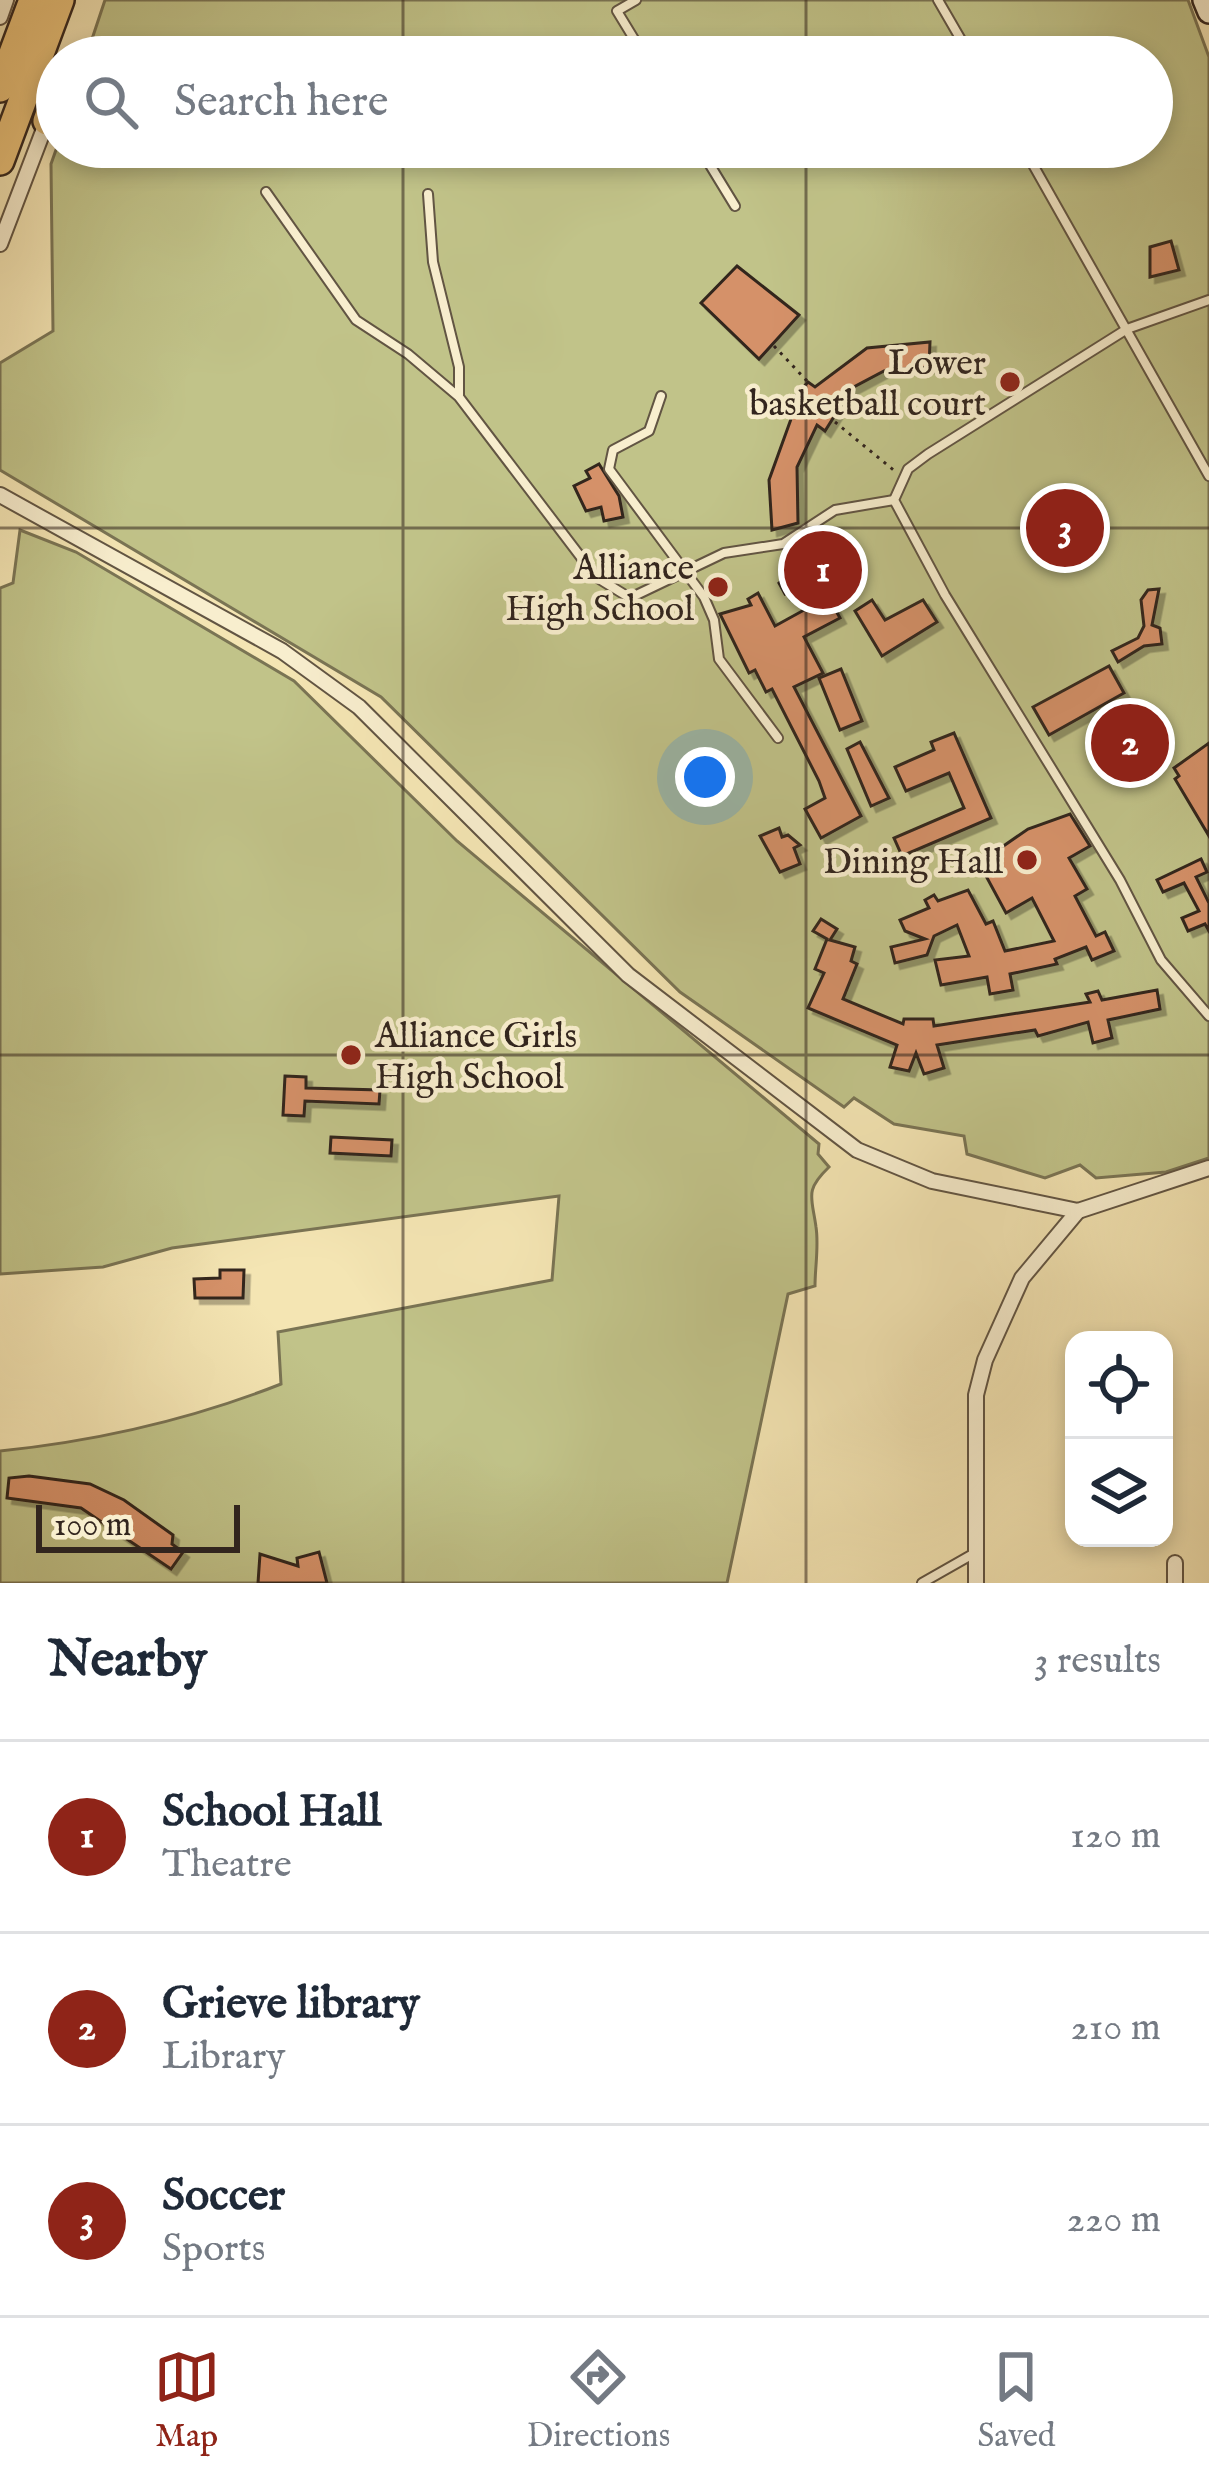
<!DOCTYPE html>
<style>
:root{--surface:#fff;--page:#f6f6f7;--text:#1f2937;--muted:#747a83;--line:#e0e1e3;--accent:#8f2418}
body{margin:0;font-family:"IM FELL English",serif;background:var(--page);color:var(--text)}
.controls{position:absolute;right:36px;bottom:36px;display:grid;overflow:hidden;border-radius:24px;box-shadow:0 6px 18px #0003}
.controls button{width:108px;height:108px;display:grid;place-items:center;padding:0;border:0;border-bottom:3px solid var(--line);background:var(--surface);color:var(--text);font:60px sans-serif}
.scale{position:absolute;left:36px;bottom:30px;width:204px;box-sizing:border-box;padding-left:12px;border:6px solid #32251e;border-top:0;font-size:33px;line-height:42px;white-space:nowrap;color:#32251e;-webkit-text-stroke:9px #f8eece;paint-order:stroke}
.you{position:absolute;left:705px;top:777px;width:42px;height:42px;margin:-30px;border:9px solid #fff;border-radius:50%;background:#1a73e8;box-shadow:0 0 0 18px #1a73e833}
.badge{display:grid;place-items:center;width:78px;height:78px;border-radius:50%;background:var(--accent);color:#fff;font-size:39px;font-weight:700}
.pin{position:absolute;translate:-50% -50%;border:6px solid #fff;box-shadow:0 3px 12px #0006}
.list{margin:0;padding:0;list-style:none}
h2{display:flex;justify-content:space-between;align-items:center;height:156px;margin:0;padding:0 48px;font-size:51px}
h2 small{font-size:39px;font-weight:400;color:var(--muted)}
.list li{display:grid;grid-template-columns:78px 1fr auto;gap:36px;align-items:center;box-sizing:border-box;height:192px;padding:0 48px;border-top:3px solid var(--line)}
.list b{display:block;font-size:45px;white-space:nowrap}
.list p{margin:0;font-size:39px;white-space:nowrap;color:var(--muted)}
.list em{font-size:39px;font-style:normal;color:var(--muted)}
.icon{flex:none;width:66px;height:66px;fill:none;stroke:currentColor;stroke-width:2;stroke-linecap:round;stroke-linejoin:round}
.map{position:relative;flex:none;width:1209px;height:1583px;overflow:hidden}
.search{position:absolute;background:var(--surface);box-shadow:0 6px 18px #0003;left:36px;right:36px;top:36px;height:132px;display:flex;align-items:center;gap:30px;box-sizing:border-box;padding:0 42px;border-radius:66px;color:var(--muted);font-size:45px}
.sheet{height:732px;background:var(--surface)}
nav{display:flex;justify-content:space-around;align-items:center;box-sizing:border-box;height:168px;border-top:3px solid var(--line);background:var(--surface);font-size:33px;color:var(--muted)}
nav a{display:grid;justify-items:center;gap:6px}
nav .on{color:var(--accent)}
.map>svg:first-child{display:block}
.green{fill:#c1c389;stroke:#7a7454;stroke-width:3}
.building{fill:#d59169;stroke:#32251e;stroke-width:3;filter:url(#shadow)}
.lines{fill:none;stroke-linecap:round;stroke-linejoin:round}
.lane-casing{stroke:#625543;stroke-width:12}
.street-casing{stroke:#625543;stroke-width:18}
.secondary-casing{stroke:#32251e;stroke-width:26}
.highway-casing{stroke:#32251e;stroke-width:32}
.path{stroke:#32251e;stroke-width:3;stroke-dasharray:3 6;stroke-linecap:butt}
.lane{stroke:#f8eece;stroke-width:8}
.street{stroke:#f8eece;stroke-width:14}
.secondary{stroke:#f8eece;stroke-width:21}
.highway{stroke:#eac27a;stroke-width:27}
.grid{fill:none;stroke:#32251e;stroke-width:3;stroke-opacity:0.55}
.poi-dot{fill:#8f2418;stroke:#f8eece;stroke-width:4.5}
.labels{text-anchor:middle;stroke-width:9;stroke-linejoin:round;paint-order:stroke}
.poi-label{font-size:36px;fill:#32251e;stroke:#f8eece;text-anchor:end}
</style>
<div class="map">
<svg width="1209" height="1583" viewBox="0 0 1209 1583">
<defs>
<filter id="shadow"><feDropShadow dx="5.5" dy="5.5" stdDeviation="0" flood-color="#0004"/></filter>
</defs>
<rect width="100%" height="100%" fill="#f4e5b3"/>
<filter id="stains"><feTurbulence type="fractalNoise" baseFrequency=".00167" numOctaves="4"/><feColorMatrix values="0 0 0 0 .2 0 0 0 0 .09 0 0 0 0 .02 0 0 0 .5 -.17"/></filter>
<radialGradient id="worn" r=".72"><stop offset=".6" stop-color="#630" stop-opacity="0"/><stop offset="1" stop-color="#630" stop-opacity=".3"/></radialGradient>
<g class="green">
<polygon points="105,0 1188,0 1209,57 1209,1158 1166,1172 1096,1178 1080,1165 1045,1178 967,1154 964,1136 894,1124 854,1098 844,1107 680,992 381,697 0,470 0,363 53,331 51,164 57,147 1152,147 1152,57 86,57"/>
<path d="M20 530 76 552 294 681 457 841 819 1144 818 1154 829 1167C804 1191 812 1197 816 1227 819 1246 815 1267 815 1286L788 1294 727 1583H0V1451C97 1441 190 1420 281 1384L278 1332 552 1280 559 1196 172 1248 103 1267 0 1274V588L13 583Z"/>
</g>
<g class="building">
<polygon points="1171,241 1179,270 1150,277 1150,247"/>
<polygon points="737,266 799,315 759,359 701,303"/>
<polygon points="930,342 929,367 884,371 852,388 825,431 817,425 797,467 798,523 772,530 769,480 795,408 789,403 808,382 815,387 867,348"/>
<polygon points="599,464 619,496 623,517 604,521 601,507 586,511 574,486 590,478 586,471"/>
<polygon points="820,546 836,546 849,571 842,584 824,589 840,618 804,637 823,673 794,687 861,816 821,838 805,809 825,798 819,781 772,689 766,692 755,670 749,673 720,614 751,605 748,599 758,593 775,626 815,604 805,584 785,594 779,583"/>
<polygon points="1159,589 1152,625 1160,628 1162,644 1144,646 1118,662 1112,651 1138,638 1144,626 1141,600 1148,590"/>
<polygon points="872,600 885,620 923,600 937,622 882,656 855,611"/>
<polygon points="1109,666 1124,693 1049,735 1033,707"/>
<polygon points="841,669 862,721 840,730 819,678"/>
<polygon points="1133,725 1149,725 1150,758 1110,754 1109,733 1134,733"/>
<polygon points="954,733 991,818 902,856 894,838 964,808 949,773 906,791 895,767 934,750 931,742"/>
<polygon points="860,742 889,798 871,806 847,749"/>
<polygon points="1209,743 1209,836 1175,779 1179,776 1174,768"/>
<polygon points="1070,814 1090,846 1069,858 1087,889 1075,896 1096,936 1105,932 1114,951 1092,960 1086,947 1055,959 1057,964 1010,974 1013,990 990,994 987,977 941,985 935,960 969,956 957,925 934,936 927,955 895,963 891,947 925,939 905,931 900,920 929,908 925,900 934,895 938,901 968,890 986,924 993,921 1005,951 1054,941 1032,898 1006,913 979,863 1028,829"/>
<polygon points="779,828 782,837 788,835 800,845 794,848 800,864 780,872 760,836"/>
<polygon points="1201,859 1207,872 1196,877 1209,903 1209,931 1205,924 1188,931 1182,918 1199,911 1184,883 1163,892 1157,880"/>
<polygon points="821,919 837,929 830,940 855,947 851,961 857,964 843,999 903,1024 904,1019 933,1019 934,1026 1090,1002 1086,994 1098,991 1102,1000 1157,990 1160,1009 1108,1020 1112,1038 1093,1043 1088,1022 1038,1036 1035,1030 937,1045 944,1068 924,1074 916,1053 909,1071 890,1067 897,1045 808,1008 824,973 815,969 827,939 813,931"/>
<polygon points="285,1076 306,1077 306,1088 380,1090 379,1104 305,1101 304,1116 283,1115"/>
<polygon points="331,1137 392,1140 391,1156 330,1153"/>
<polygon points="220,1270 244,1270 243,1298 195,1298 194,1279 220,1278"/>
<polygon points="29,1476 90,1484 124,1500 173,1535 172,1544 183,1552 171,1569 81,1508 7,1498 9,1478"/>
<polygon points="319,1552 327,1583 258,1583 260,1554 298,1566 297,1558"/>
</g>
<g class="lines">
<g class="lane-casing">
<g id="lane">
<polyline points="636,0 617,11 645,57"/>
<polyline points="938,0 971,57"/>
<polyline points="699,147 735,206"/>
<polyline points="1023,147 1209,476"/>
<polyline points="266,192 356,320 408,354 459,397 596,577 630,598 724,553 783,544 835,510 894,500"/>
<polyline points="428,194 433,262 459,367 459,395"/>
<polyline points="1209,300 1127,329 928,454 908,469 894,500 945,595 1120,880 1161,960 1209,1016"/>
<polyline points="661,396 649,431 613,450 609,469 704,597 714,620 719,659 778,738"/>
<polyline points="922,1583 973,1554"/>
</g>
</g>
<g class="street-casing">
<g id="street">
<polyline points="0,17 6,0"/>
<polyline points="0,244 47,121"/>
<polyline points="0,495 282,651 359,707 628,975 857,1150 932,1181 1078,1211 1209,1168"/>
<polyline points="976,1583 976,1395 985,1360 1022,1278 1078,1211"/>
<polyline points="1175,1583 1175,1563"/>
</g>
</g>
<g class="secondary-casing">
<polyline id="secondary" points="1204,0 1209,12"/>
</g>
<g class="highway-casing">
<g id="highway">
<polyline points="0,88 33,0"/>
<polyline points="47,121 57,93"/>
<polyline points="0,161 60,0"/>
</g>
</g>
<g class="path">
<polyline points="774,346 808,382"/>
<polyline points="835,422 896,472"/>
</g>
<use href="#lane" class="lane"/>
<use href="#street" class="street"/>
<use href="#secondary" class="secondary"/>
<use href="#highway" class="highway"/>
</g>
<path class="grid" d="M403 0V57M806 0V57M403 147V1583M806 147V1583M0 528H1209M0 1055H1209"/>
<g class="poi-dot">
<circle cx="1010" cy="382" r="12"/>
<circle cx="718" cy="587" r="12"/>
<circle cx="1027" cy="860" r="12"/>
<circle cx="351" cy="1055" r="12"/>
</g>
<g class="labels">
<g class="poi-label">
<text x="986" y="374">Lower<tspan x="986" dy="41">basketball court</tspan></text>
<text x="694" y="579">Alliance<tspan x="694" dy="41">High School</tspan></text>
<text x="1003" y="873">Dining Hall</text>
<text x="375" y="1047" text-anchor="start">Alliance Girls<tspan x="375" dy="41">High School</tspan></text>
</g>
</g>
<rect width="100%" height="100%" filter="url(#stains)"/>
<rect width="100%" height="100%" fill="url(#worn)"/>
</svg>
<div class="controls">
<button><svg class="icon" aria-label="locate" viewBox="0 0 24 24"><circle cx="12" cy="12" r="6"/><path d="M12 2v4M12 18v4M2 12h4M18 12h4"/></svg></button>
<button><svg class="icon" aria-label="layers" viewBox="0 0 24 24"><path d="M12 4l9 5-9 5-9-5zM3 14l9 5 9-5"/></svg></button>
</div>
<div class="scale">100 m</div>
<div class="you"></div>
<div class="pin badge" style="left:823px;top:570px">1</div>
<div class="pin badge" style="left:1130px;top:743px">2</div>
<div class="pin badge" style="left:1065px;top:528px">3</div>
<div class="search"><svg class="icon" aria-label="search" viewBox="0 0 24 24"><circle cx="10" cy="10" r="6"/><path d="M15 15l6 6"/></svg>Search here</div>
</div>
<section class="sheet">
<h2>Nearby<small>3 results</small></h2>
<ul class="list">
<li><span class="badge">1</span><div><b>School Hall</b><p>Theatre</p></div><em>120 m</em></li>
<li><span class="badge">2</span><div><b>Grieve library</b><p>Library</p></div><em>210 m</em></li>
<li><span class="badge">3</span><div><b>Soccer</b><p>Sports</p></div><em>220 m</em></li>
</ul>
</section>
<nav>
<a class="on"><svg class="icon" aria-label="map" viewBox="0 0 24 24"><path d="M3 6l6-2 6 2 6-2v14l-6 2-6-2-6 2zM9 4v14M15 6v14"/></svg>Map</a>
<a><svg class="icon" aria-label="directions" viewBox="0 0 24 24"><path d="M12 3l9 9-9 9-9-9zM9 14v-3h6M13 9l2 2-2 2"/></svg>Directions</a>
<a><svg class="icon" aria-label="saved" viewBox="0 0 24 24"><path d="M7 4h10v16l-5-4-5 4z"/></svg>Saved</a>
</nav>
